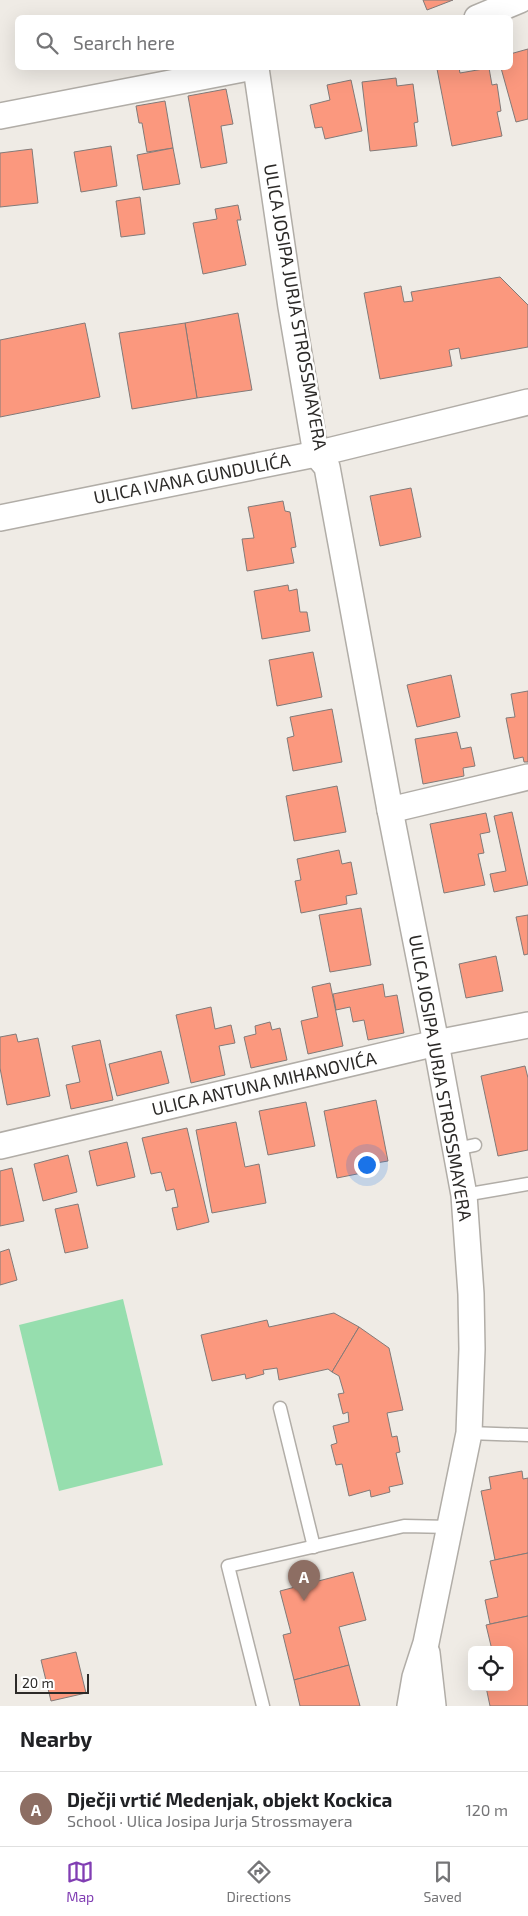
<!DOCTYPE html>
<meta charset="utf-8">
<style>
:root{--surface:#fff;--page:#f2f2f2;--text:#202124;--muted:#757577;--line:#e0e0e0;--accent:#813eb3}
body{margin:0;font-family:"Exo 2",sans-serif;background:var(--page);color:var(--text)}
.controls{position:absolute;right:15px;bottom:15px;display:grid;overflow:hidden;border-radius:8px;box-shadow:0 5px 20px #0002}
.controls button{width:45px;height:45px;display:grid;place-items:center;padding:0;border:0;border-bottom:1px solid var(--line);background:var(--surface);color:var(--text);font:25px sans-serif}
.scale{position:absolute;left:15px;bottom:12px;width:74px;box-sizing:border-box;padding-left:5px;border:2px solid #2c2a28;border-top:0;font-size:14px;line-height:18px;white-space:nowrap;color:#2c2a28;-webkit-text-stroke:4px #fff;paint-order:stroke}
.you{position:absolute;left:366px;top:1164px;width:18px;height:18px;margin:-12px;border:4px solid #fff;border-radius:50%;background:#1a73e8;box-shadow:0 0 0 8px #1a73e833}
.badge{display:grid;place-items:center;width:32px;height:32px;border-radius:50%;background:var(--accent);color:#fff;font-size:16px;font-weight:700}
.pin{position:absolute;translate:-50% -41px;filter:drop-shadow(0 1px 2px #0008)}
.pin::after{content:'';position:absolute;top:26px;width:18px;height:15px;background:inherit;clip-path:polygon(0 0,100% 0,50% 100%)}
.list{margin:0;padding:0;list-style:none}
h2{display:flex;justify-content:space-between;align-items:center;height:65px;margin:0;padding:0 20px;font-size:21px}
h2 small{font-size:16px;font-weight:400;color:var(--muted)}
.list li{display:grid;grid-template-columns:32px 1fr auto;gap:15px;align-items:center;box-sizing:border-box;height:75px;padding:0 20px;border-top:1px solid var(--line)}
.list b{display:block;font-size:19px;white-space:nowrap}
.list p{margin:0;font-size:16px;white-space:nowrap;color:var(--muted)}
.list em{font-size:16px;font-style:normal;color:var(--muted)}
.icon{flex:none;width:28px;height:28px;fill:none;stroke:currentColor;stroke-width:2;stroke-linecap:round;stroke-linejoin:round}
.map{position:relative;flex:none;width:528px;height:1706px;overflow:hidden}
.search{position:absolute;background:var(--surface);box-shadow:0 5px 20px #0002;left:15px;right:15px;top:15px;height:55px;display:flex;align-items:center;gap:12px;box-sizing:border-box;padding:0 18px;border-radius:8px;color:var(--muted);font-size:19px}
.sheet{height:140px;background:var(--surface)}
nav{display:flex;justify-content:space-around;align-items:center;box-sizing:border-box;height:70px;border-top:1px solid var(--line);background:var(--surface);font-size:14px;color:var(--muted)}
nav a{display:grid;justify-items:center;gap:2px}
nav .on{color:var(--accent)}
.map>svg:first-child{display:block}
.green{fill:#96deae}
.building{fill:#fb987e;stroke:#827a78}
.lines{fill:none;stroke-linecap:round;stroke-linejoin:round}
.service-casing{stroke:#b1ada7;stroke-width:15}
.minor-casing{stroke:#b1ada7;stroke-width:28}
.service{stroke:#fff;stroke-width:12}
.minor{stroke:#fff;stroke-width:25}
.labels{text-anchor:middle;stroke-width:5;stroke-linejoin:round;paint-order:stroke}
.street-label{font-size:18px;fill:#2c2a28;stroke:#fff}
</style>
<div class="map">
<svg width="528" height="1706" viewBox="0 0 528 1706">
<rect width="100%" height="100%" fill="#efebe5"/>
<polygon class="green" points="123,1299 163,1465 59,1491 19,1325"/>
<g class="building">
<polygon points="423,0 453,0 427,10"/>
<polygon points="528,49 528,119 516,122 501,68 510,68 510,54"/>
<polygon points="444,68 459,68 460,73 489,68 492,85 497,84 501,111 497,112 502,136 452,146 437,69"/>
<polygon points="396,78 397,86 413,84 418,122 414,123 417,146 370,151 362,82"/>
<polygon points="351,80 362,131 325,139 322,127 315,128 310,105 330,100 327,85"/>
<polygon points="226,89 233,124 221,126 227,163 201,168 188,96"/>
<polygon points="165,101 173,148 147,152 142,123 139,123 136,106"/>
<polygon points="111,146 117,186 81,192 74,152"/>
<polygon points="173,148 180,184 143,190 137,155"/>
<polygon points="32,149 38,203 0,207 0,153"/>
<polygon points="140,197 145,234 121,237 116,201"/>
<polygon points="238,205 241,220 237,220 246,265 203,274 193,223 217,219 215,209"/>
<polygon points="500,277 528,305 528,347 461,359 459,348 449,350 452,366 380,379 364,293 401,286 404,302 413,301 411,292"/>
<polygon points="238,313 252,390 197,398 185,323"/>
<polygon points="85,323 100,397 0,417 0,340"/>
<polygon points="185,323 197,398 132,409 119,333"/>
<polygon points="411,488 421,537 380,546 370,496"/>
<polygon points="283,501 285,511 290,512 296,547 291,548 294,563 247,571 242,539 254,538 248,507"/>
<polygon points="288,585 289,591 297,589 300,612 307,612 310,631 262,639 254,591"/>
<polygon points="313,652 322,697 277,706 269,660"/>
<polygon points="451,675 460,717 417,727 407,685"/>
<polygon points="528,691 528,762 524,762 523,757 514,759 506,718 515,717 511,694"/>
<polygon points="332,709 342,762 293,771 287,738 294,736 290,717"/>
<polygon points="457,732 461,749 471,747 475,766 463,768 464,776 423,784 415,739"/>
<polygon points="337,786 346,832 294,841 286,796"/>
<polygon points="512,812 528,885 494,892 490,874 506,871 494,816"/>
<polygon points="486,813 490,832 480,834 484,853 478,854 485,885 444,893 430,824"/>
<polygon points="339,850 342,864 351,862 357,894 346,896 347,904 301,913 295,881 301,880 297,859"/>
<polygon points="361,908 371,965 330,972 319,915"/>
<polygon points="528,915 528,954 524,955 516,917"/>
<polygon points="496,956 503,991 466,998 459,964"/>
<polygon points="330,983 343,1046 308,1054 301,1021 318,1017 312,987"/>
<polygon points="383,984 385,997 397,995 404,1033 368,1040 364,1020 353,1022 350,1007 336,1010 333,994"/>
<polygon points="211,1007 215,1029 231,1025 235,1043 219,1046 225,1075 191,1083 176,1015"/>
<polygon points="270,1022 272,1030 280,1028 287,1060 251,1068 244,1037 256,1034 255,1026"/>
<polygon points="16,1034 18,1042 38,1038 50,1096 7,1105 0,1068 0,1037"/>
<polygon points="100,1040 113,1100 71,1109 66,1085 80,1082 72,1046"/>
<polygon points="161,1051 169,1083 117,1096 109,1064"/>
<polygon points="525,1066 528,1078 528,1150 498,1156 481,1076"/>
<polygon points="376,1100 388,1161 376,1163 377,1170 337,1178 324,1111"/>
<polygon points="306,1102 315,1146 268,1155 259,1111"/>
<polygon points="236,1122 245,1167 259,1164 266,1203 212,1213 196,1130"/>
<polygon points="187,1128 209,1222 177,1230 172,1208 178,1207 174,1189 166,1191 161,1172 151,1174 142,1138"/>
<polygon points="127,1142 135,1177 97,1186 89,1151"/>
<polygon points="68,1155 77,1192 43,1201 34,1164"/>
<polygon points="12,1168 24,1221 0,1226 0,1171"/>
<polygon points="78,1204 88,1248 65,1253 55,1209"/>
<polygon points="9,1249 17,1280 0,1285 0,1252"/>
<polygon points="334,1313 359,1327 332,1372 328,1369 279,1380 277,1368 263,1370 264,1374 246,1379 245,1374 212,1381 201,1335 267,1320 269,1327"/>
<polygon points="359,1327 389,1348 403,1410 387,1413 392,1437 397,1436 400,1452 396,1453 403,1484 389,1487 390,1492 371,1497 370,1490 349,1496 342,1464 336,1465 331,1445 337,1443 333,1426 349,1422 348,1412 343,1414 338,1394 344,1393 339,1376 332,1372"/>
<polygon points="522,1471 523,1479 528,1478 528,1553 495,1560 481,1491 491,1489 489,1477"/>
<polygon points="528,1553 528,1616 490,1624 485,1600 498,1597 490,1561"/>
<polygon points="353,1572 366,1620 339,1627 349,1665 294,1680 283,1635 291,1633 280,1591"/>
<polygon points="528,1616 528,1706 490,1706 486,1687 509,1687 509,1650 492,1650 486,1625"/>
<polygon points="76,1652 86,1693 51,1701 41,1660"/>
<polygon points="349,1665 360,1706 300,1706 294,1680"/>
</g>
<g class="lines">
<g class="service-casing">
<g id="service">
<polyline points="456,1149 475,1145"/>
<polyline points="464,1195 528,1184"/>
<polyline points="280,1408 314,1547"/>
<polyline points="469,1433 528,1435"/>
<polyline points="263,1706 228,1566 404,1526 451,1527"/>
</g>
</g>
<g class="minor-casing">
<g id="minor">
<polyline points="477,18 520,0"/>
<polyline points="256,68 291,307 316,454 327,467 390,810 436,1043 464,1195 471,1294 472,1349 469,1433 426,1643 415,1677 410,1706"/>
<polyline points="0,116 248,68"/>
<polyline points="0,518 316,454 528,402"/>
<polyline points="390,810 528,777"/>
<polyline points="0,1146 436,1043 528,1025"/>
<polyline points="427,1653 433,1706"/>
</g>
</g>
<use href="#service" class="service"/>
<use href="#minor" class="minor"/>
</g>
<g class="labels">
<g class="street-label">
<text transform="translate(295 307) rotate(80)" y="6">ULICA JOSIPA JURJA STROSSMAYERA</text>
<text transform="translate(192 479) rotate(-11)" y="6">ULICA IVANA GUNDULIĆA</text>
<text transform="translate(440 1078) rotate(80)" y="6">ULICA JOSIPA JURJA STROSSMAYERA</text>
<text transform="translate(264 1084) rotate(-13)" y="6">ULICA ANTUNA MIHANOVIĆA</text>
</g>
</g>
</svg>
<div class="controls">
<button><svg class="icon" aria-label="locate" viewBox="0 0 24 24"><circle cx="12" cy="12" r="6"/><path d="M12 2v4M12 18v4M2 12h4M18 12h4"/></svg></button>
</div>
<div class="scale">20 m</div>
<div class="you"></div>
<div class="pin badge" style="left:304px;top:1601px;background:#8d6e63">A</div>
<div class="search"><svg class="icon" aria-label="search" viewBox="0 0 24 24"><circle cx="10" cy="10" r="6"/><path d="M15 15l6 6"/></svg>Search here</div>
</div>
<section class="sheet">
<h2>Nearby<small></small></h2>
<ul class="list">
<li><span class="badge" style="background:#8d6e63">A</span><div><b>Dječji vrtić Medenjak, objekt Kockica</b><p>School · Ulica Josipa Jurja Strossmayera</p></div><em>120 m</em></li>
</ul>
</section>
<nav>
<a class="on"><svg class="icon" aria-label="map" viewBox="0 0 24 24"><path d="M3 6l6-2 6 2 6-2v14l-6 2-6-2-6 2zM9 4v14M15 6v14"/></svg>Map</a>
<a><svg class="icon" aria-label="directions" viewBox="0 0 24 24"><path d="M12 3l9 9-9 9-9-9zM9 14v-3h6M13 9l2 2-2 2"/></svg>Directions</a>
<a><svg class="icon" aria-label="saved" viewBox="0 0 24 24"><path d="M7 4h10v16l-5-4-5 4z"/></svg>Saved</a>
</nav>
